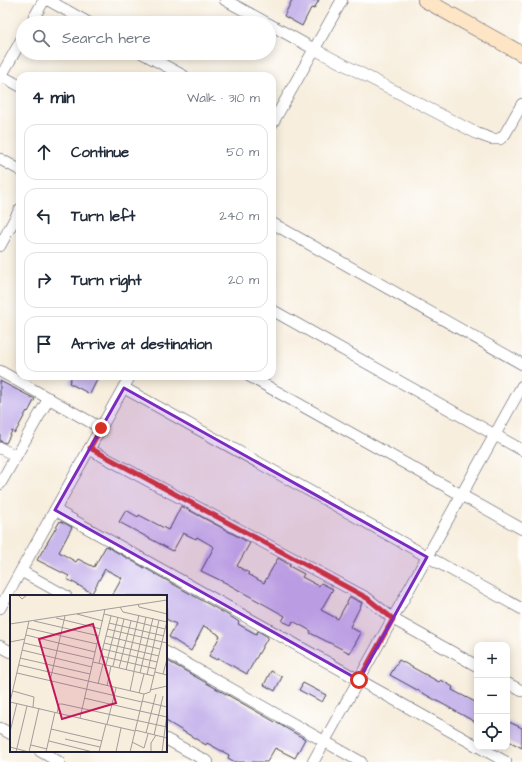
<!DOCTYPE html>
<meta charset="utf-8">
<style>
:root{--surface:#fff;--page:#f2f2f3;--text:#1f2937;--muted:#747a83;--line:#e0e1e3}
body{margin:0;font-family:"Architects Daughter",sans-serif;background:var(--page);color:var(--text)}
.controls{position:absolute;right:12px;bottom:12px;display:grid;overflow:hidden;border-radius:8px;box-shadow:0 2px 10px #0003}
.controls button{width:36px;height:36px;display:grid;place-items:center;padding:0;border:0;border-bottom:1px solid var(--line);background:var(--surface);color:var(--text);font:20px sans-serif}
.stop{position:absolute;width:12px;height:12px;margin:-9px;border:3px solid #d93025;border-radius:50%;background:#fff}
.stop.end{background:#d93025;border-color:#fff;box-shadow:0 1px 4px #0008}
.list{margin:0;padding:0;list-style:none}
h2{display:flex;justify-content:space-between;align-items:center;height:52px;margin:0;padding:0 16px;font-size:17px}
h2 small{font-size:13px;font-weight:400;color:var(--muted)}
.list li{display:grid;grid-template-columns:26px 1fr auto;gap:12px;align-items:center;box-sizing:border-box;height:56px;margin:0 8px 8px;padding:0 8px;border:1px solid var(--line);border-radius:12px}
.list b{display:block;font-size:15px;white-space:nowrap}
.list em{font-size:13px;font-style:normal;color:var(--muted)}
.icon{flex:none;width:22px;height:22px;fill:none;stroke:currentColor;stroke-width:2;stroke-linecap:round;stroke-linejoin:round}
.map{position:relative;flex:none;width:522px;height:762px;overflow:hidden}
.search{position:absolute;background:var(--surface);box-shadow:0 2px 10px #0003;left:16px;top:16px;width:260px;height:44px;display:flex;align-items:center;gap:10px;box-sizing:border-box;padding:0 14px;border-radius:22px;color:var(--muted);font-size:15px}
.panel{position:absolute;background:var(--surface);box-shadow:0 2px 10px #0003;left:16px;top:72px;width:260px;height:308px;border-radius:12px}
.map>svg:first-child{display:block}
.building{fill:#c9b8ec}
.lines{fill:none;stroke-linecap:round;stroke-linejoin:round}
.street-casing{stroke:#424153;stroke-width:12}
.secondary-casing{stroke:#424153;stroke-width:16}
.street{stroke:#fff;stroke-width:11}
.secondary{stroke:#fde5c5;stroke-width:15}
.route{stroke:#d93025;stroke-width:5}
.marked{fill:#7b2cbf;fill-opacity:0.2;stroke:#7b2cbf;stroke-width:3;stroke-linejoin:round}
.inset-road{fill:none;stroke:#a29c9c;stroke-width:1}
.view{fill:#c2185b;fill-opacity:0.15;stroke:#c2185b;stroke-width:2}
.inset-edge{fill:none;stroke:#22223b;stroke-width:2}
</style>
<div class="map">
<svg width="522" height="762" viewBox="0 0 522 762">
<rect width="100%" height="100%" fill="#fff"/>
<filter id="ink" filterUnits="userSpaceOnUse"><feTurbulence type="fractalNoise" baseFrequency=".025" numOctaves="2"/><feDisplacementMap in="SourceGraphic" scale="8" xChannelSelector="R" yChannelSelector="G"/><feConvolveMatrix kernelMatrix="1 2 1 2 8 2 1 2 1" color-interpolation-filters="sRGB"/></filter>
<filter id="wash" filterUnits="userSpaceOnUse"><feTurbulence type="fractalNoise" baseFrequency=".012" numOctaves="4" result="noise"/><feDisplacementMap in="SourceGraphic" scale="16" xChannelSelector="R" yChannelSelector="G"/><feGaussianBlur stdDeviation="0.9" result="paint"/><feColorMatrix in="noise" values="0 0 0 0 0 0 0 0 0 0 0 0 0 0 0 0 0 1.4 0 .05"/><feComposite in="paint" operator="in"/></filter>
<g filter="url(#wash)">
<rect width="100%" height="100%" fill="#f7eedd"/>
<g id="blocks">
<g class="building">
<polygon points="292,0 319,0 314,9 311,8 302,26 284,16"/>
<polygon points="72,376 99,376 90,394 69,383"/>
<polygon points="0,381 35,399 28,412 27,411 15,433 12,431 6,443 0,441"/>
<polygon points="181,506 250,543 237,566 249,573 248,574 264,583 278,558 290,565 289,566 304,574 302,577 319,586 321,583 333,589 321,610 338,619 350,597 362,603 350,627 361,633 350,653 310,633 311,631 293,621 291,625 282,621 285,616 226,583 201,571 214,547 197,537 196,539 183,533 173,551 119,522 126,510 138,517 139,515 168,530 169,528 170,528"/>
<polygon points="60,521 72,527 59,552 76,562 78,559 94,567 106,546 233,618 239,622 238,624 256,634 258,631 268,637 247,674 218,658 217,660 209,656 220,636 218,635 218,634 204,626 191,651 169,637 176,624 166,619 166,596 112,596 122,578 105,569 92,593 67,579 69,576 37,560"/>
<polygon points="166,660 305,739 295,758 275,748 267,762 235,762 228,758 229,755 207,743 206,745 166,721"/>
<polygon points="399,660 439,682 441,680 453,687 452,690 477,703 477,723 390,675"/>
<polygon points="271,671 282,677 275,691 264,685"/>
<polygon points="303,683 326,695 322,702 299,690"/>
<polygon points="509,722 522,728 522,748 507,740 507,726"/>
</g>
</g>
</g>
<g filter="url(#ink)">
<use href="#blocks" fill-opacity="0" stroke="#424153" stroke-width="1"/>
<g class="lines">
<g class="street-casing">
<g id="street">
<polyline points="48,0 89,23"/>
<polyline points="225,0 267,23"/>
<polyline points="31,23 44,0"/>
<polyline points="269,24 314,49 478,134 492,139 500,139 505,134 522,104"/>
<polyline points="142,53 184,76"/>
<polyline points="0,75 20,86"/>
<polyline points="0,78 23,37"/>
<polyline points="272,124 342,0"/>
<polyline points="0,159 20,170"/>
<polyline points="272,223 522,364"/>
<polyline points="0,246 20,209"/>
<polyline points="272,310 522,450"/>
<polyline points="0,371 101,428"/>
<polyline points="249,376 522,529"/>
<polyline points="124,388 522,609"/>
<polyline points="0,448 16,456"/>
<polyline points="89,449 367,598 393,619 477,666"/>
<polyline points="0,484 49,398"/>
<polyline points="55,510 477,746"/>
<polyline points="21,571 66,596"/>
<polyline points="0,608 130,376"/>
<polyline points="0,646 11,652"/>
<polyline points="166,652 361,762"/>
<polyline points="507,683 522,691"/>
<polyline points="0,728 11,734"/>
<polyline points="166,739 208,762"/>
<polyline points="479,747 506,762"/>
<polyline points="40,751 59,762"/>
<polyline points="313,762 522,386"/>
</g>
</g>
<g class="secondary-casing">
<polyline id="secondary" points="425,0 522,54"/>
</g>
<use href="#street" class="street"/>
<use href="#secondary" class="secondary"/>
</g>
</g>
<g class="lines" filter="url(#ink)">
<polyline class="route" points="101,428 90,448 367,598 393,619 359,680"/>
</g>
<path class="marked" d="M124 388 427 557 359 680 55 510Z"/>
<g transform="translate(10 595)">
<rect width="157" height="157" fill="#f7eedd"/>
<path class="inset-road" d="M8 0 12 4 17 0M128 9 129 12 157 19M110 12 113 17 157 27M67 19 93 26M94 19 155 34M46 23 91 34M24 26 89 41M99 28 154 41M0 29 157 5M17 33 87 49M97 34 157 48M16 40 85 57M96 41 150 54M0 47 15 44M14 48 83 64M94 48 149 61M93 54 147 67M12 55 82 72M91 61 146 74M10 63 80 79M83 67 144 81M89 68 101 21M9 70 134 99M96 70 108 22M103 71 114 24M109 73 121 26M116 75 129 20M124 76 136 22M145 77 157 80M7 78 76 94M130 78 143 23M153 79 157 64M137 80 149 25M40 86 55 21M88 89 93 69M97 91 101 71M76 94 132 107M140 95 157 91M3 96 24 102 23 112M120 96 124 77M129 98 134 79M74 103 130 116M132 106 157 112M0 107 125 136M0 107 19 26M130 116 157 122M47 118 49 109H52L157 132M70 123 95 14M97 129 106 93M41 134 92 146M125 135 157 143M0 137 7 108M136 138 146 99M144 140 153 101M55 144 90 152M39 146 83 157M122 147 134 153 138 139M21 150 37 154M0 152 19 157 29 113M6 157 17 111M36 157 45 117M89 157 96 129M106 157 111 133M120 157 134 99 140 97 157 26M141 157V148L146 140M152 157 157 119"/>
<path class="view" d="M83 29 106 108 52 124 29 44Z"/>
<rect width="157" height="157" class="inset-edge"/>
</g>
</svg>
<div class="controls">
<button>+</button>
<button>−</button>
<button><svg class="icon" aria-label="locate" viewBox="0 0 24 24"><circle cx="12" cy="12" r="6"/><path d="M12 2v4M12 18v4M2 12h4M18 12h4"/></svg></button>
</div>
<div class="stop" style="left:359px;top:680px"></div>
<div class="stop end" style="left:101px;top:428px"></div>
<div class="search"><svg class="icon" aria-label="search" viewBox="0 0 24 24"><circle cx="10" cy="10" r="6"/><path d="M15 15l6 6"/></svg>Search here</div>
<section class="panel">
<h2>4 min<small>Walk · 310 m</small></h2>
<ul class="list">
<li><svg class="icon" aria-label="ahead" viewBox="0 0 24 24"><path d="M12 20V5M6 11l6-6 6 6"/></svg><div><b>Continue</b></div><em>50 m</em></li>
<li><svg class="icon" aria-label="left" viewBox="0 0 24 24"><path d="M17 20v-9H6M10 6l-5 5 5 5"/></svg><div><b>Turn left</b></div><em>240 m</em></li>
<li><svg class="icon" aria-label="right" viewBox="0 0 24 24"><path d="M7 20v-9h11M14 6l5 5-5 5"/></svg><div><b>Turn right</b></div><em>20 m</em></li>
<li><svg class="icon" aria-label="arrive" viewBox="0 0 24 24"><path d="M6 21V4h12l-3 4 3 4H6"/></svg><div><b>Arrive at destination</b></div></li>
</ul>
</section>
</div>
